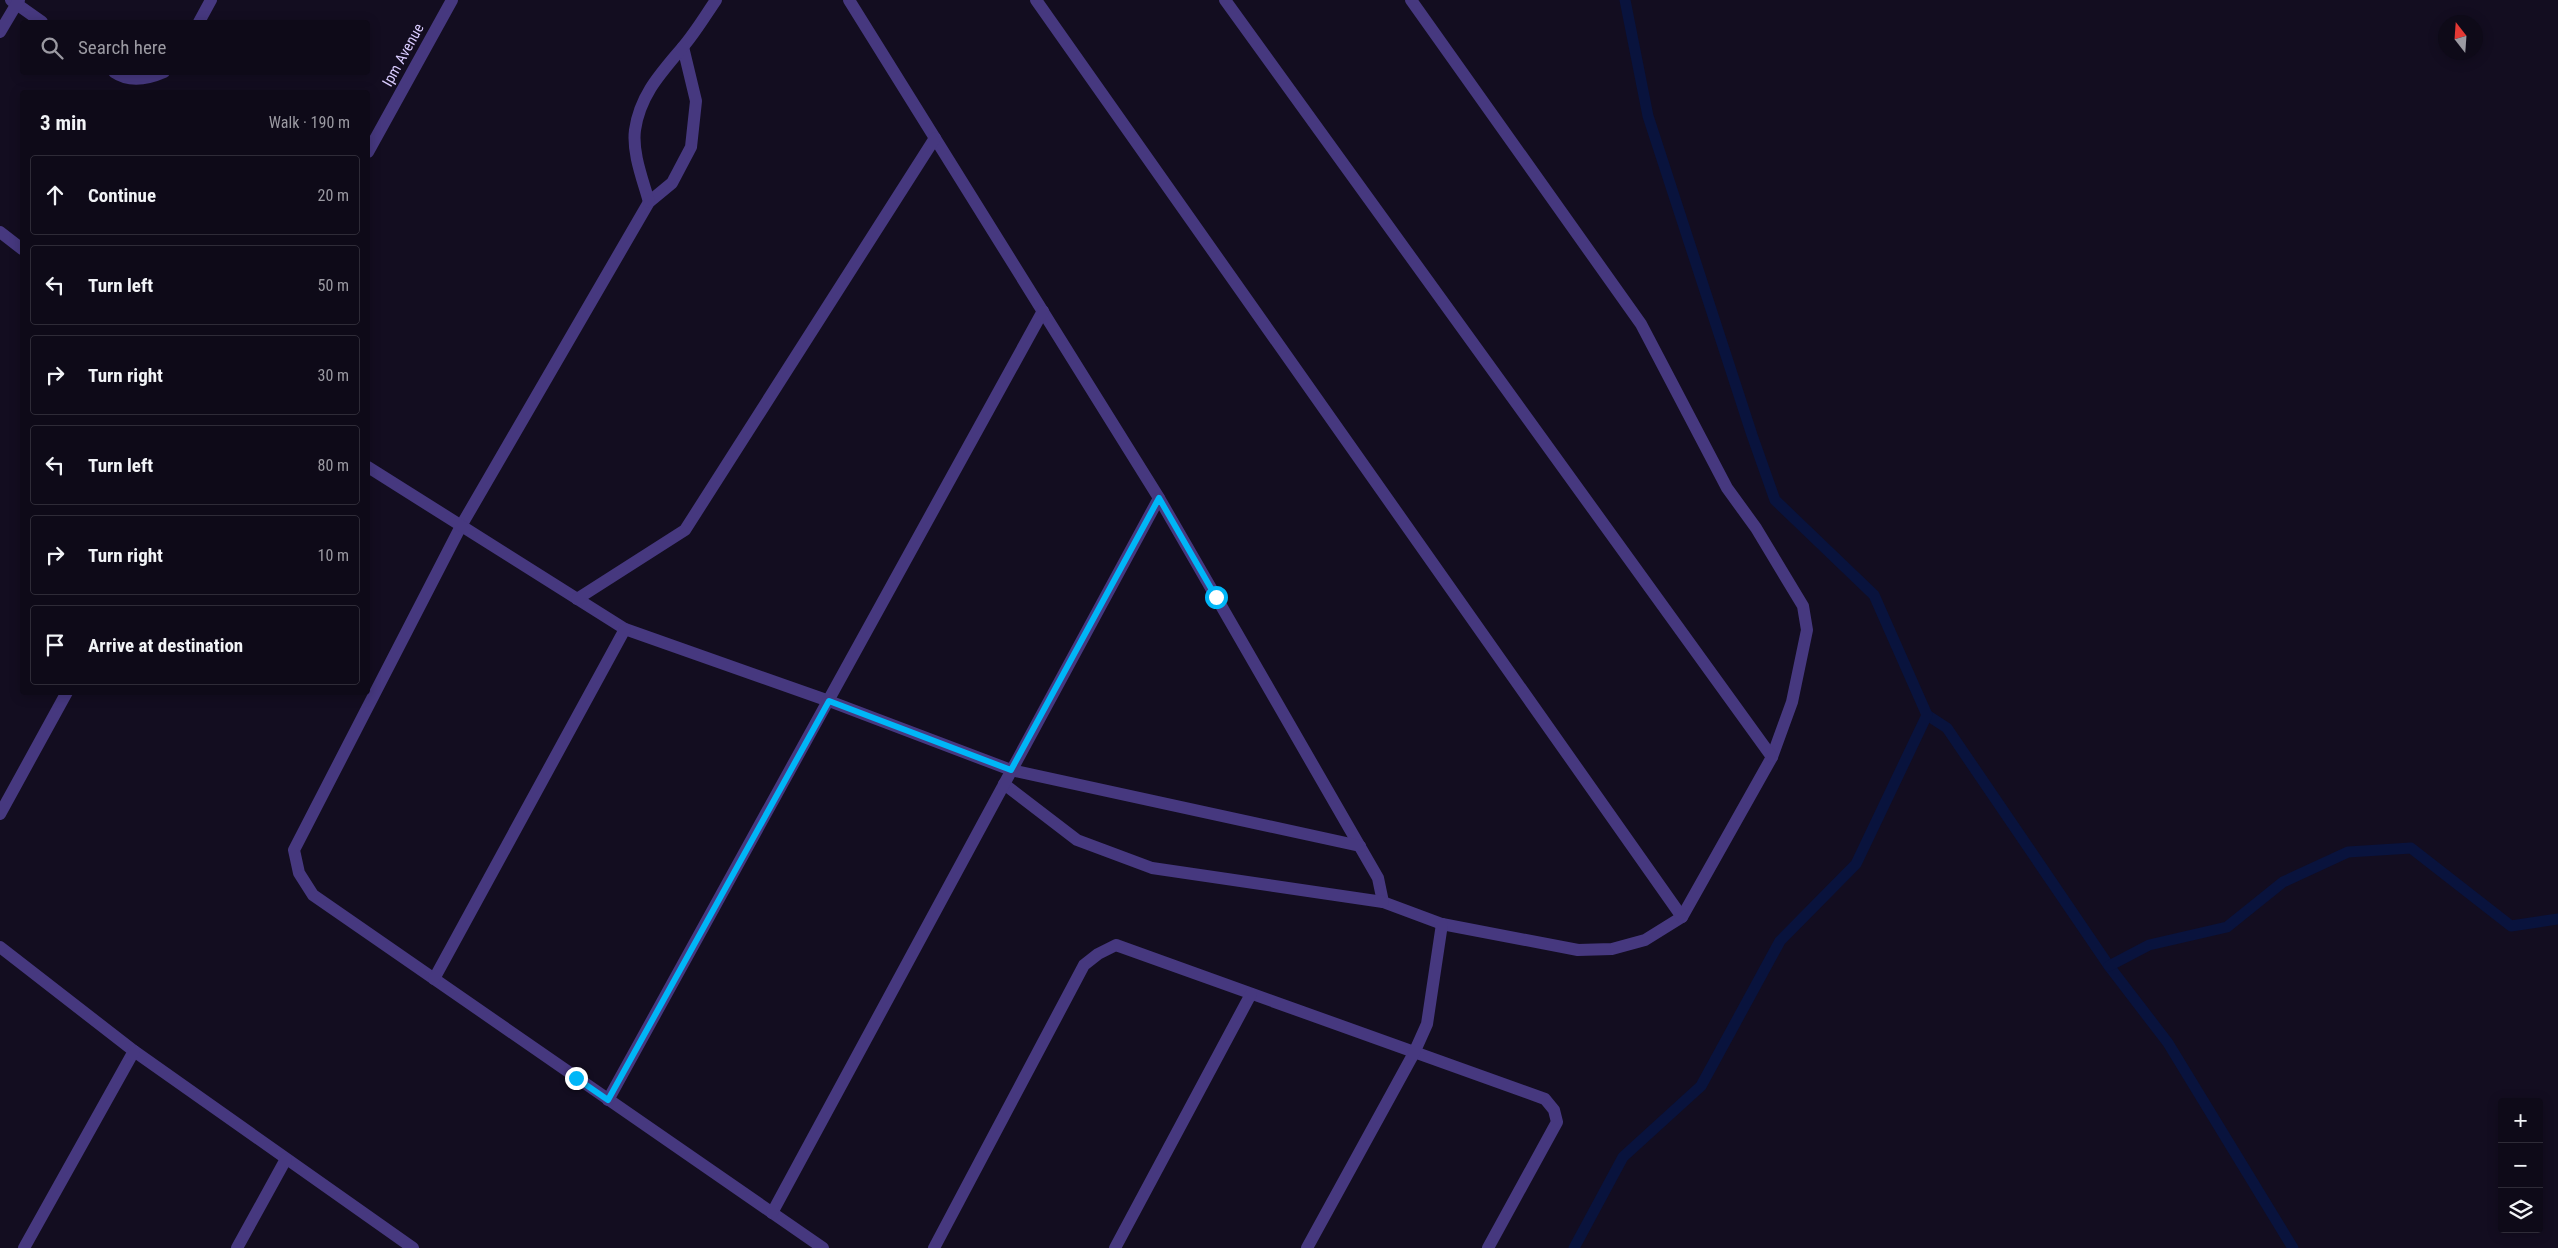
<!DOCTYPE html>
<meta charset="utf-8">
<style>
:root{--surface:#0e0a18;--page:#171321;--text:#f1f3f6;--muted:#9b9aa2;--line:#2e2b37}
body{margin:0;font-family:"Roboto Condensed",sans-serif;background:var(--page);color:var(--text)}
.controls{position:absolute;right:15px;bottom:15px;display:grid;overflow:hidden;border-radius:5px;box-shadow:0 2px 12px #0003}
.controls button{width:45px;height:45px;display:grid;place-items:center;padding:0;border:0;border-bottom:1px solid var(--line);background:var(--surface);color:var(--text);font:25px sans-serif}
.compass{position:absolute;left:2438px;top:15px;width:45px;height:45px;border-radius:50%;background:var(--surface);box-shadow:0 2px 12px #0003;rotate:343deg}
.stop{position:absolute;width:15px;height:15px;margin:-11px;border:4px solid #00b6f7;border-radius:50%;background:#fff}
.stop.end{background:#00b6f7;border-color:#fff;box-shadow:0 1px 5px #0008}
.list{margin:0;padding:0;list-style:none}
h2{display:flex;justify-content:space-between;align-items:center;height:65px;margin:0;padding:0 20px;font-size:21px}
h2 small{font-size:16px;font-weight:400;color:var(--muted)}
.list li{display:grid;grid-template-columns:32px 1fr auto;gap:15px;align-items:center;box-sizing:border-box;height:80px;margin:0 10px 10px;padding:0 10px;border:1px solid var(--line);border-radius:5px}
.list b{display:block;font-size:19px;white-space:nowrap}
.list em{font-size:16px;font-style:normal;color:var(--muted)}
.icon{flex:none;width:28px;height:28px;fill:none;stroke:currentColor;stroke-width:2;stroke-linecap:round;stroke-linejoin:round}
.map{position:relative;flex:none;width:2558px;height:1248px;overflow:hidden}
.search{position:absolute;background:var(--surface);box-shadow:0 2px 12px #0003;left:20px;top:20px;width:350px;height:55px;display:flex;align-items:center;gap:12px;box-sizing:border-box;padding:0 18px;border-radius:5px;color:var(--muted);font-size:19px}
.panel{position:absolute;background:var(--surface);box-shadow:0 2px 12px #0003;left:20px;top:90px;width:350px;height:605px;border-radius:5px}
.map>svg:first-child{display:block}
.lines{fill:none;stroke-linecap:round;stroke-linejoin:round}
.stream{stroke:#09133d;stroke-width:11}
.minor{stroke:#46387f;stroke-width:12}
.route{stroke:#00b6f7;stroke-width:6}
.labels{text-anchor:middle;stroke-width:4;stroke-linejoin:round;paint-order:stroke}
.street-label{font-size:15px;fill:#daccff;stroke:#130d20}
</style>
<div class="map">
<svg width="2558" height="1248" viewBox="0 0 2558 1248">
<rect width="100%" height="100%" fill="#130d20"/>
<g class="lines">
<g class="stream">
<polyline points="1927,715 1947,728 2109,966 2168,1043 2293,1248"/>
<polyline points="2109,966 2149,945 2227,927 2283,882 2348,852 2411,848 2511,926 2558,919"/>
<polyline points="1574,1248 1623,1157 1701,1086 1780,941 1856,864 1927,715 1874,595 1775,500 1752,435 1648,116 1625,0"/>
</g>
<g class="minor">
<polyline points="11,0 42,22"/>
<polyline points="849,0 1159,498 1378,878 1383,902 1442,924 1578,950 1612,949 1645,940 1682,917 1772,757 1792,702 1807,630 1803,606 1756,528 1727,488 1641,324 1411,0"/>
<polyline points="1036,0 1682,917"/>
<polyline points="1225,0 1772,757"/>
<polyline points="199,22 211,0"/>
<polyline points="0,32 19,0"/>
<polyline points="683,47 696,101 691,147 672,183 649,202 461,526 294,850 299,873 313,895 823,1248"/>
<path d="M114 72C130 83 148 79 164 72"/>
<polyline points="368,152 452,0"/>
<path d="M649 202C643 180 632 153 635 130 640 95 661 73 682 48 695 33 705 16 716 0"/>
<polyline points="0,232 22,249"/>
<polyline points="368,467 625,629 829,701 1011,770 1360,846"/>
<polyline points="577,599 685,530 935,138"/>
<polyline points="1004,784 1077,840 1152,868 1383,902"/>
<polyline points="0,814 67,692"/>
<polyline points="0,947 134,1051 413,1248"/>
<polyline points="434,979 625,629"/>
<polyline points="608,1100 1043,311"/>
<polyline points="772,1213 1159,498"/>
<polyline points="24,1248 134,1051"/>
<polyline points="237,1248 286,1159"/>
<polyline points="934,1248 1084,965 1098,954 1116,945 1545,1099 1554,1110 1557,1122 1488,1248"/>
<polyline points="1115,1248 1251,994"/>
<polyline points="1307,1248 1414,1053 1427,1024 1442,924"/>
</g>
</g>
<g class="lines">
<polyline class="route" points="576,1078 608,1100 829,701 1011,770 1159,498 1216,597"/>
</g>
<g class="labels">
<g class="street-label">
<text transform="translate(403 55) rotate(-61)" y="5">Ipm Avenue</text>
</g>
</g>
</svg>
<div class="controls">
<button>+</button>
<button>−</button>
<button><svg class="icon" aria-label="layers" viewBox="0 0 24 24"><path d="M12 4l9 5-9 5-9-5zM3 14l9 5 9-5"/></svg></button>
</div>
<svg class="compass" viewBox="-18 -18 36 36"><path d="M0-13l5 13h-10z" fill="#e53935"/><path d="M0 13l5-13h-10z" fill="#9b9aa2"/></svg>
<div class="stop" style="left:1216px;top:597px"></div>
<div class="stop end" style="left:576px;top:1078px"></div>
<div class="search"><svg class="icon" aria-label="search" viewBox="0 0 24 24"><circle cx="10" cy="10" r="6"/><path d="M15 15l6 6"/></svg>Search here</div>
<section class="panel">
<h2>3 min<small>Walk · 190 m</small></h2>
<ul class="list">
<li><svg class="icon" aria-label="ahead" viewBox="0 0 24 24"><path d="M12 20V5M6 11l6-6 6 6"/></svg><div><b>Continue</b></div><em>20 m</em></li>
<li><svg class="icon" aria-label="left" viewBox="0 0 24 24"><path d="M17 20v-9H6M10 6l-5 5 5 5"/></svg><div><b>Turn left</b></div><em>50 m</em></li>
<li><svg class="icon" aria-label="right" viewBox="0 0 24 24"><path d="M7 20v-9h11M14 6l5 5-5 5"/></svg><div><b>Turn right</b></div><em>30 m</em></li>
<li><svg class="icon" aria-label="left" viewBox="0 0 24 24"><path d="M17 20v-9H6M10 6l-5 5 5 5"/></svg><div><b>Turn left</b></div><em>80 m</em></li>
<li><svg class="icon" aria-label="right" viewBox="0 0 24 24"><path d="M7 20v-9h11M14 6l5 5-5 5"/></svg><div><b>Turn right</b></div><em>10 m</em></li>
<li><svg class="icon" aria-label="arrive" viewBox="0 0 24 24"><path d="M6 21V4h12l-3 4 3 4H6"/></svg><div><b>Arrive at destination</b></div></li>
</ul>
</section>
</div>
